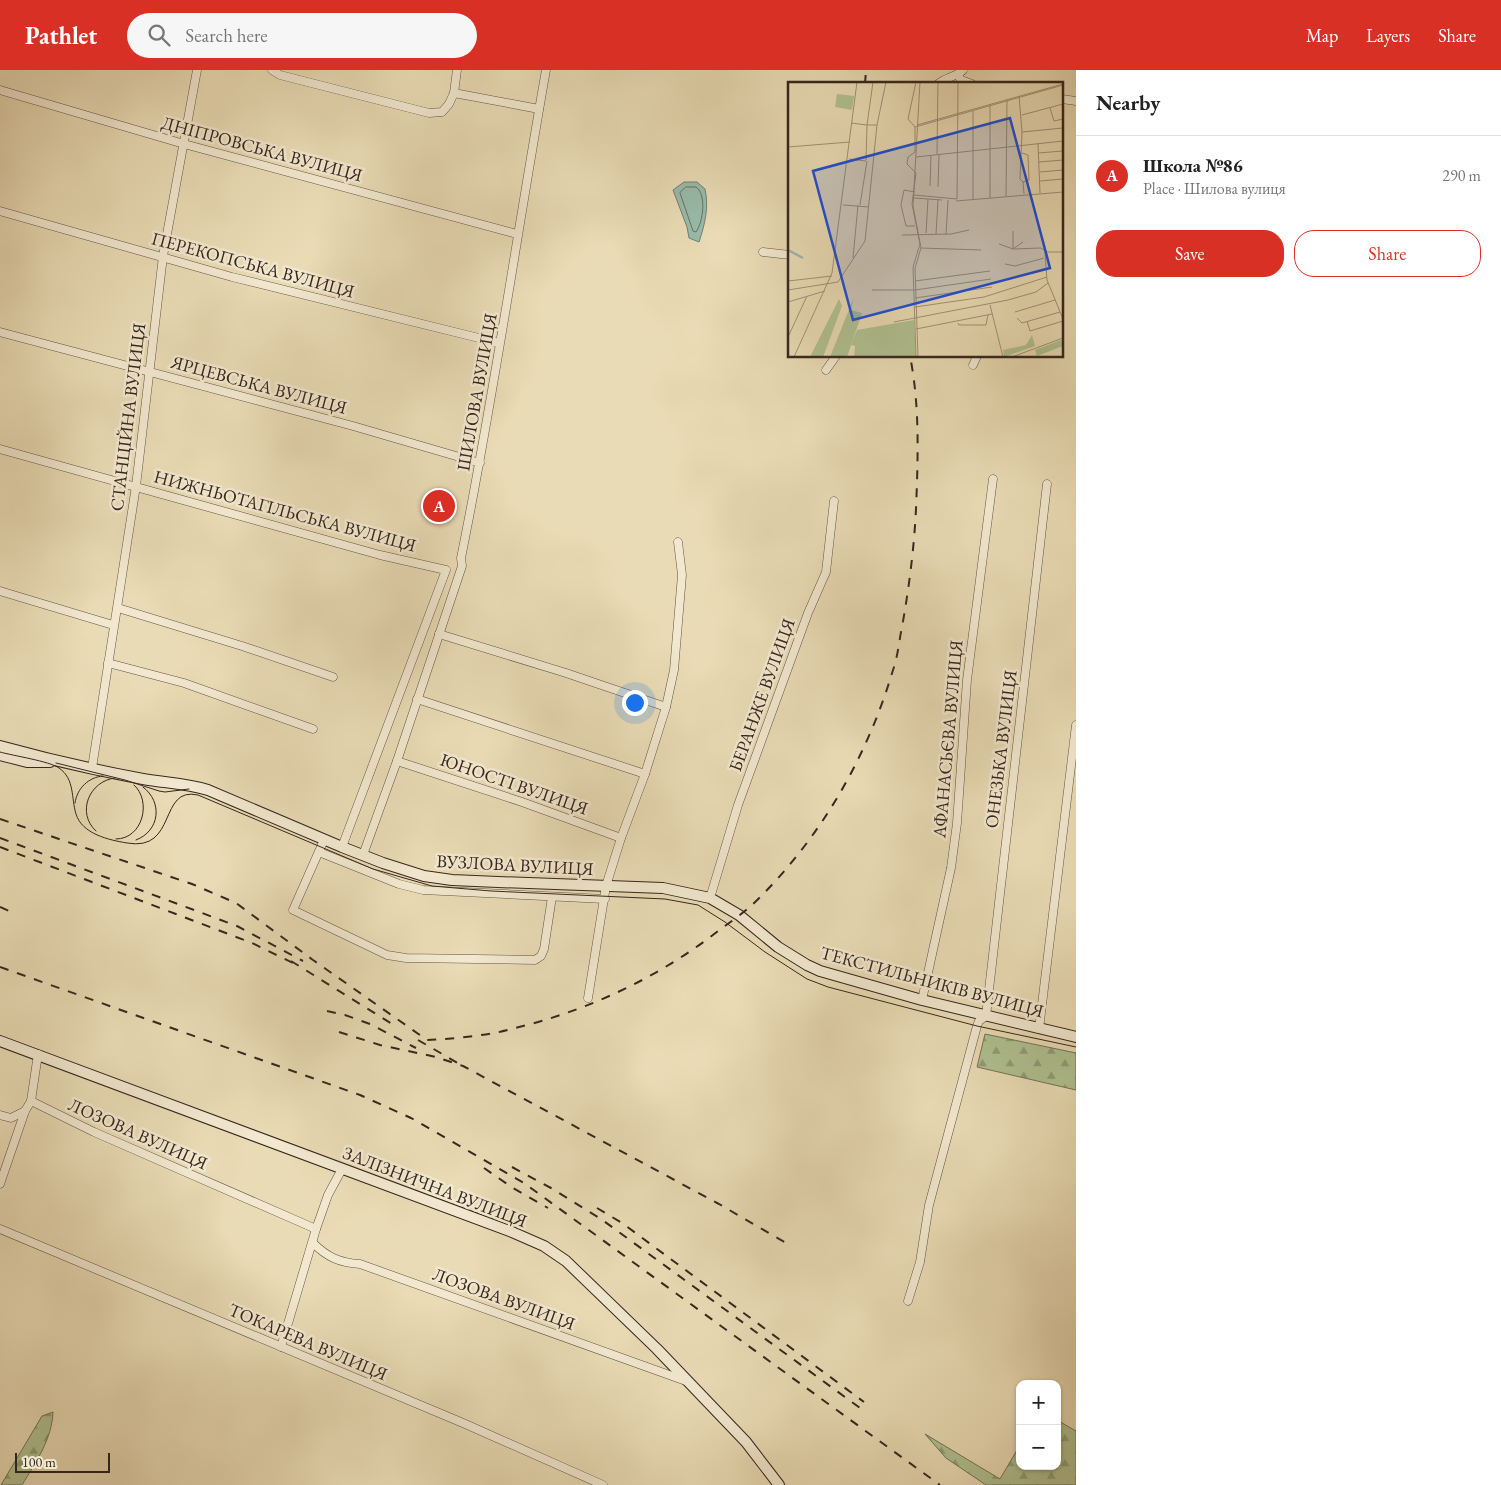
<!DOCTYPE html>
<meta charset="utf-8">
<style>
:root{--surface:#fff;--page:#f6f6f6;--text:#222;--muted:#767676;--line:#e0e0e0;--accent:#d93025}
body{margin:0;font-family:"EB Garamond",serif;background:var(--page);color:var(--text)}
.controls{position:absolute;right:15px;bottom:15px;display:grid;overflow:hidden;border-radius:10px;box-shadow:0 1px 4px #0004}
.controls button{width:45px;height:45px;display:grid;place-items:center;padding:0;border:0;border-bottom:1px solid var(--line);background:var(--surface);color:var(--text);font:25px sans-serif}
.scale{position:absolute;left:15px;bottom:12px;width:95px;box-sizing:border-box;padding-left:5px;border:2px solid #36271d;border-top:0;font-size:14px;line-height:18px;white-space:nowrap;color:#36271d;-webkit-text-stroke:4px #f1e8cf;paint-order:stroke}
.you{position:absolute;left:634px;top:632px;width:18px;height:18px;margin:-12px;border:4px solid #fff;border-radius:50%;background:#1a73e8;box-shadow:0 0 0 8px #1a73e833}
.badge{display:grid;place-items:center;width:32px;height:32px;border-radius:50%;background:var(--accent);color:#fff;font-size:16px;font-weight:700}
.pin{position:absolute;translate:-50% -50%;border:2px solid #fff;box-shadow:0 1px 5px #0006}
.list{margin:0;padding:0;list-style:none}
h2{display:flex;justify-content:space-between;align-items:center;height:65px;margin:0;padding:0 20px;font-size:21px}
h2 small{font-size:16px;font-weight:400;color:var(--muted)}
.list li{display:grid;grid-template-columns:32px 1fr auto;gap:15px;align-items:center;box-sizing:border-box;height:80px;padding:0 20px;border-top:1px solid var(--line)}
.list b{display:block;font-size:19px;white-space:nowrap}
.list p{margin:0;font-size:16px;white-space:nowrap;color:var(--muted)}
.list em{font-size:16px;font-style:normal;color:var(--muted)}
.actions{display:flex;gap:10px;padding:15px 20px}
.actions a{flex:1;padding:11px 0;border:1px solid var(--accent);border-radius:20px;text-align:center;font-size:18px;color:var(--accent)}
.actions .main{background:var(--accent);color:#fff}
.icon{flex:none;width:28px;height:28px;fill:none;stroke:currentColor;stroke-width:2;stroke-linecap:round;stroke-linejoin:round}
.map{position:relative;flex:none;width:1076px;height:1415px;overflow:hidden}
header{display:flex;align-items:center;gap:30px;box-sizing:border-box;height:70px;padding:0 25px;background:var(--accent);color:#fff}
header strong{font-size:24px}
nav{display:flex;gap:28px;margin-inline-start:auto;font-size:18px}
.search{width:350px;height:45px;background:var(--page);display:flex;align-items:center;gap:12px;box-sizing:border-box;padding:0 18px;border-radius:28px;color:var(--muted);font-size:19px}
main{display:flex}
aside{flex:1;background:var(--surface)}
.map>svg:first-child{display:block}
.forest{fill:url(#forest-firs);stroke:#737458}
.water{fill:#98bbaa;stroke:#718072}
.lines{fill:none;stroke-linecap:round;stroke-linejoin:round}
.shore{stroke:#677164;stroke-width:1}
.street-casing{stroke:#635443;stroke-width:9}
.secondary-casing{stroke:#36271d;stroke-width:12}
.street{stroke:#f1e8cf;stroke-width:8}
.secondary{stroke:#f1e8cf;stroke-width:10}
.tram{stroke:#36271d;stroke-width:1}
.rail{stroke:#36271d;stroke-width:2;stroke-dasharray:9 9;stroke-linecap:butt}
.labels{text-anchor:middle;stroke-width:5;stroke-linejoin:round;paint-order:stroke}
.street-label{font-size:18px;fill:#36271d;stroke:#f1e8cf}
.inset-river{fill:none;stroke:#98bbaa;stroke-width:2.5}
.inset-road{fill:none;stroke:#a19378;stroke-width:1}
.view{fill:#1d4ed8;fill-opacity:0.15;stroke:#1d4ed8;stroke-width:2.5}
.inset-edge{fill:none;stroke:#36271d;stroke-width:2.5}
</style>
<header>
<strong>Pathlet</strong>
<div class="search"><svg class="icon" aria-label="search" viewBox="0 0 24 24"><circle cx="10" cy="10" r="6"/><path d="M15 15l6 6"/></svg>Search here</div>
<nav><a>Map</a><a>Layers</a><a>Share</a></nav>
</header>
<main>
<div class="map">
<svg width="1076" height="1415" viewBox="0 0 1076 1415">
<defs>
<pattern id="forest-firs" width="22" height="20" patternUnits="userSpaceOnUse" patternTransform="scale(1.25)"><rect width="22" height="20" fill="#b0c192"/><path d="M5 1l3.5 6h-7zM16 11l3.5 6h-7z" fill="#909d77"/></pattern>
</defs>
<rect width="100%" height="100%" fill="#e9dbb5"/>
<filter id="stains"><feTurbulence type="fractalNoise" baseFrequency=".004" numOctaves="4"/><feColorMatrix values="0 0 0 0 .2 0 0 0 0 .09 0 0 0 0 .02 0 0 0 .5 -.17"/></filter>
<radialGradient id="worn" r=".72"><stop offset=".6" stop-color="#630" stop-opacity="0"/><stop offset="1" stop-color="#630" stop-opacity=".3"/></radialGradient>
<g class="forest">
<polygon points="985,964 1076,983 1076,1020 977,997"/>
<path d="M53 1342C52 1369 36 1392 22 1415H1L42 1346Z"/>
<polygon points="1057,1350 1076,1361 1076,1415 986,1415 946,1388 925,1364 1000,1409 1020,1375 1020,1396 1057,1396"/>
</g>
<path class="water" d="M684 112H697L705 119C709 137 705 154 699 172L689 168 687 157 673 120Z"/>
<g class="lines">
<path class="shore" d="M686 117H696C707 125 703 152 696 162L693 161 680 123Z"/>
<g class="street-casing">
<g id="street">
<polyline points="272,0 280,5 429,43 442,42 449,34 454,23 539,39"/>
<polyline points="958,5 961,10 972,14"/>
<path d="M938 14C946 7 956 7 963 0"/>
<polyline points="0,20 184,74 517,164"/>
<polyline points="454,23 457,0"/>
<polyline points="1062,29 1076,31"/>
<polyline points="0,141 232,207 499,273"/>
<polyline points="763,182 790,185"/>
<polyline points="0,262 353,356 480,393"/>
<polyline points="973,295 977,286"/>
<polyline points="826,300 836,286"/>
<polyline points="0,379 380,485 446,500 342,777"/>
<polyline points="0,521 113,555"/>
<polyline points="118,538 242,576 333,607"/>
<polyline points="439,564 566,603 666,637"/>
<polyline points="108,593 184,613 313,659"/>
<polyline points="417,629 645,704"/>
<polyline points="397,691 522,732 621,768"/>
<polyline points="92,698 136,416 163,186 197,0"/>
<polyline points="324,770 293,840 387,885 406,888 535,890 541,886 544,879 552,827"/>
<polyline points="319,782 399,814 423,820 605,829"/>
<path d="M363 785 397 691 462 496 461 488C494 326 517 163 546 0"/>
<polyline points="710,828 738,735 808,543 826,502 834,431"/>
<polyline points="588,928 606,816 621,768 645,704 666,637 674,600 682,505 678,472"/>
<polyline points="922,930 951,798 957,753 967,610 993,409"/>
<polyline points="1039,959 1076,655"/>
<polyline points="31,1031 94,1062 316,1159"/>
<polyline points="0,1045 11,1048 25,1041"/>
<polyline points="0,1114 25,1041 31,1031 38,984"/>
<polyline points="0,1159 463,1353 603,1415"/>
<path d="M313 1173C327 1187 340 1193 360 1194L686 1311"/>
<polyline points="908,1231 920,1192 929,1135 977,956 979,951 986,946 1047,414"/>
<polyline points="281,1277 316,1159 328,1125 342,1099"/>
</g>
</g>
<g class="secondary-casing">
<g id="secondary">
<path d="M0 676C47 689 95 700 143 709 165 713 186 713 208 720L342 777 383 793 424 806 452 810 498 812 663 818 710 828 739 845 778 877 807 895 820 901 922 930 1076 967"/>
<polyline points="0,685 27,692 50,692"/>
<polyline points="0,971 512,1162 544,1176 566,1191 657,1279 746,1372 779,1415"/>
</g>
</g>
<use href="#street" class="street"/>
<use href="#secondary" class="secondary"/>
<g class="tram">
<path d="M0 682C14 686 49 691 59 698 75 709 71 728 76 744 82 764 109 770 127 773 178 782 158 716 198 725L373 799 432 816 491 821 665 829 698 835 725 852 765 882 807 909 828 917 977 956 1076 977"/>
<polyline points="56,693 125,710 159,721 165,722 189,719"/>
<path d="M75 733C77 718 89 707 103 706"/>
<path d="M96 761C76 743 89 711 115 708"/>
<path d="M116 769C143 769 152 731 134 715"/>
<path d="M136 770C160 761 163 732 143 717"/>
</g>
<g class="rail">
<polyline points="865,14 866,0"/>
<path d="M0 749 192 814 236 833 313 890 427 970C449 969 472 967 494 963 506 961 518 957 531 954 600 935 665 903 722 858 732 851 743 843 752 835 819 771 867 688 893 600 898 586 899 571 902 557 909 518 914 479 916 439 918 388 920 336 910 286"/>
<polyline points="0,768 237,856 303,891"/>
<polyline points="0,777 252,873 295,894"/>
<polyline points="0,837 16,844"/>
<polyline points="291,891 397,957"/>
<polyline points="0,897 360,1025 411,1048 524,1113 940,1415"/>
<polyline points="327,941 345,945 370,954 416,978"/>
<polyline points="339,962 380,975 436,987 463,996 719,1134 786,1173"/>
<polyline points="418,970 463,996"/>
<polyline points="512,1097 551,1118 601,1149 860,1338"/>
<polyline points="484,1098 513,1118 548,1138"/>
<polyline points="597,1138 622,1153 864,1332"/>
</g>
</g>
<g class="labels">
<g class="street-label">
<text transform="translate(262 79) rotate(15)" y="6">ДНІПРОВСЬКА ВУЛИЦЯ</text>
<text transform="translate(253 195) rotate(15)" y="6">ПЕРЕКОПСЬКА ВУЛИЦЯ</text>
<text transform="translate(259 315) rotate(15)" y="6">ЯРЦЕВСЬКА ВУЛИЦЯ</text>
<text transform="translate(477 322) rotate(-80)" y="6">ШИЛОВА ВУЛИЦЯ</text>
<text transform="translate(128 347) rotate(-83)" y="6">СТАНЦІЙНА ВУЛИЦЯ</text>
<text transform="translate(285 441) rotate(15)" y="6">НИЖНЬОТАГІЛЬСЬКА ВУЛИЦЯ</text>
<text transform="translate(762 625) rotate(-70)" y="6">БЕРАНЖЕ ВУЛИЦЯ</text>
<text transform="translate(948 669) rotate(-85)" y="6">АФАНАСЬЄВА ВУЛИЦЯ</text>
<text transform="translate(1001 679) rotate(-83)" y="6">ОНЕЗЬКА ВУЛИЦЯ</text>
<text transform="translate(514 714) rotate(19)" y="6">ЮНОСТІ ВУЛИЦЯ</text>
<text transform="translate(515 795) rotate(3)" y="6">ВУЗЛОВА ВУЛИЦЯ</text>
<text transform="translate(932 912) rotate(15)" y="6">ТЕКСТИЛЬНИКІВ ВУЛИЦЯ</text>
<text transform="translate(138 1064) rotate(24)" y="6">ЛОЗОВА ВУЛИЦЯ</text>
<text transform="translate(435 1117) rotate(21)" y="6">ЗАЛІЗНИЧНА ВУЛИЦЯ</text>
<text transform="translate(504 1229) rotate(20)" y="6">ЛОЗОВА ВУЛИЦЯ</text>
<text transform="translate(308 1272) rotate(23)" y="6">ТОКАРЕВА ВУЛИЦЯ</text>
</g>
</g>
<g transform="translate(788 12)">
<rect width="275" height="275" fill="#e9dbb5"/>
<path d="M66 215 63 228 74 231 59 275H42ZM51 217 54 224 35 275H22ZM244 253 247 264 216 275 215 268 238 263ZM273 258 275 264 249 274 247 268Z" fill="#b0c192"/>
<path d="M49 12 66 14 64 28 47 25ZM126 238 128 275H66L67 264 63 263 69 248Z" fill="#b0c192"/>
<path d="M81 256a9 9 0 1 1 18 0a9 9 0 1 1-18 0Z" fill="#b0c192"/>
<path class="inset-river" d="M0 168 15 176"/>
<path class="inset-road" d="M231 14 234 50 232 97 235 100 236 112M202 23V116M262 26 266 39 275 37M234 33 275 22M63 41 79 43 78 78M89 43 98 0M129 43 275 2M127 45 120 37 128 0M234 50 275 46M250 62 252 111M0 65 62 60M234 71 240 73 241 98 235 100M250 71 275 69M149 72 150 0M128 75 275 59M61 77 78 79M251 80 275 78M252 90 275 88M252 99 275 97M142 104 143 73M150 105 151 73M127 110 116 108 113 123 118 144H127M126 113 169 117 170 0M218 114 219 18M126 116 154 118M185 118V29M168 119 275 110M55 123 81 125M72 123 79 79M138 151 140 117M148 152 150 118M114 153 163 152 181 148M158 153 160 118M235 160 225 167 253 166 259 170H275M211 162 225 167V149M133 166 193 168M257 170 259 198 275 237M65 176 70 123M217 182 227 184 256 176M0 199 44 194M127 199 202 189M0 208 50 200 77 159 89 43H79L85 0M84 208H127L203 197M127 216 204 205M0 220 37 209M202 223 215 275M127 225 196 215 259 195M227 230 267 218M229 236 234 241 272 230M239 239 242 249 275 239M106 240 220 218 248 210 260 201M170 241 171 243H198L200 233M128 247 204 232M0 255 19 214M6 275 44 191 69 0M128 275 125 185 132 162 124 122 128 91 119 82 120 75 127 70V45L275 3M130 275 127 186 133 166 125 124 132 0M224 275 275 256"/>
<path class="view" d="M222 36 262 186 65 238 25 89Z"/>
<rect width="275" height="275" class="inset-edge"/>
</g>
<rect width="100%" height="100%" filter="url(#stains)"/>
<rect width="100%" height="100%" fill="url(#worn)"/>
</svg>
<div class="controls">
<button>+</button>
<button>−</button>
</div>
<div class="scale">100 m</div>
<div class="you"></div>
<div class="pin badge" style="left:439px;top:436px">A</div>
</div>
<aside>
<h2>Nearby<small></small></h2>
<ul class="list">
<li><span class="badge">A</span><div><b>Школа №86</b><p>Place · Шилова вулиця</p></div><em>290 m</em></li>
</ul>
<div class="actions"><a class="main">Save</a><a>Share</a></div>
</aside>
</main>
